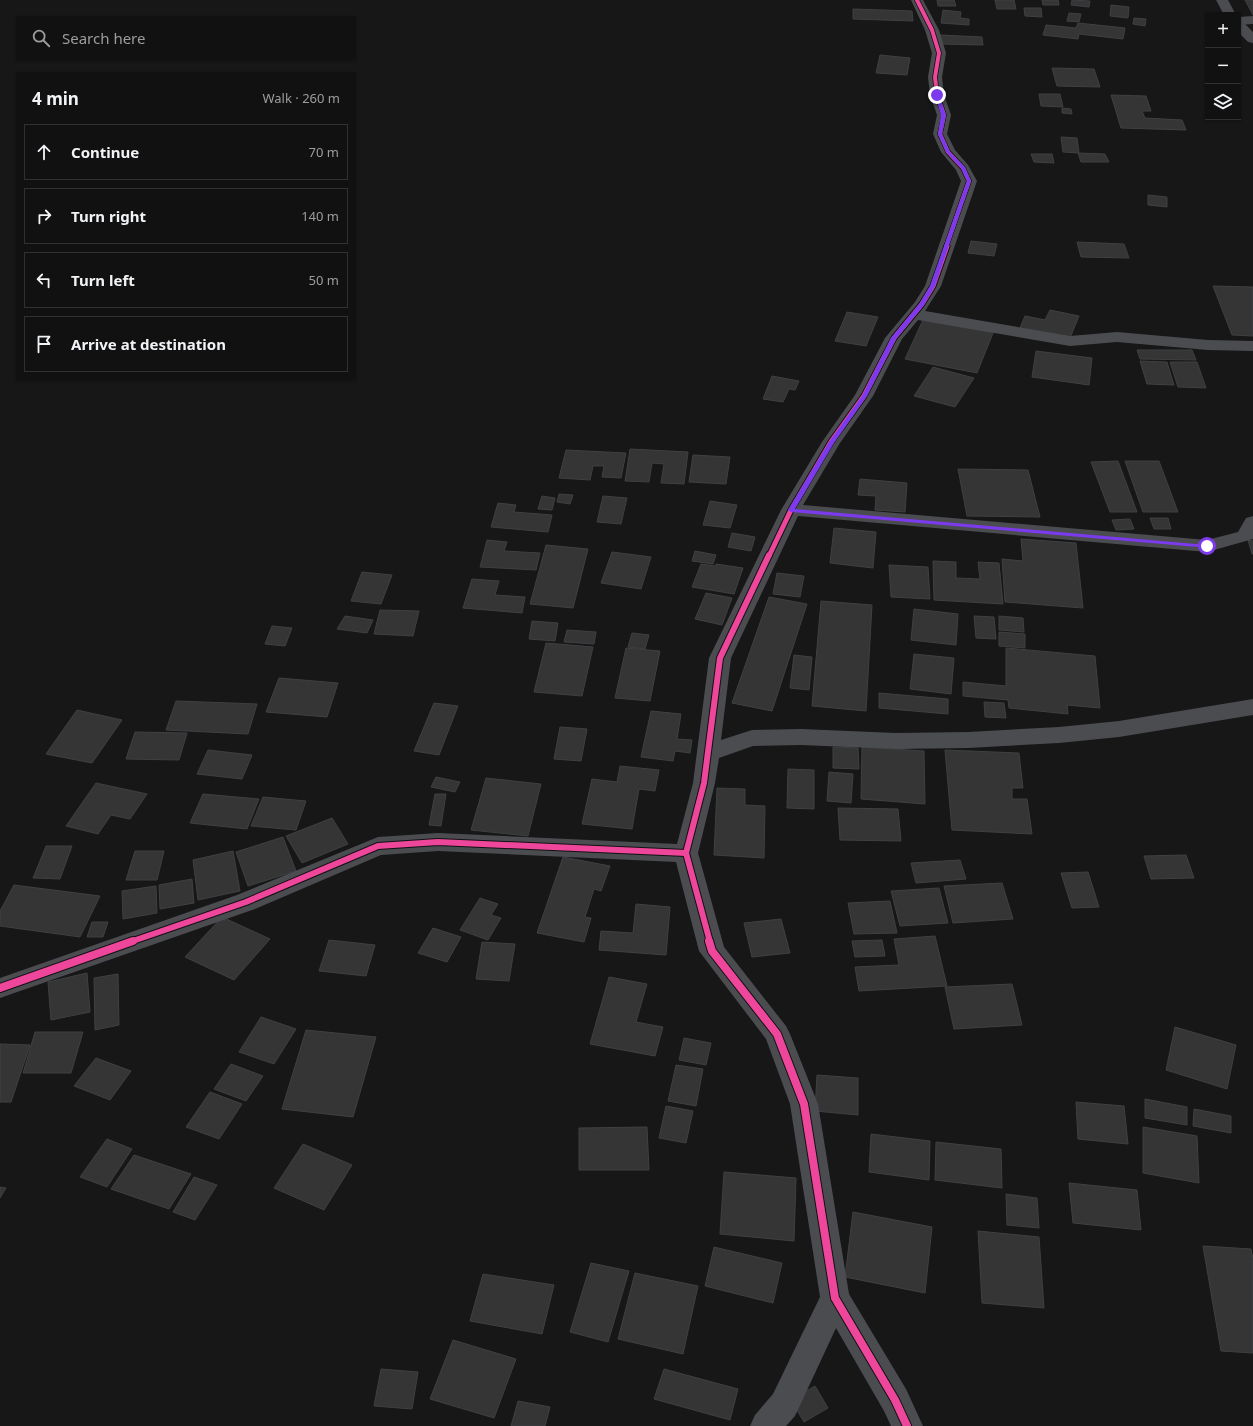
<!DOCTYPE html>
<meta charset="utf-8">
<style>
:root{--surface:#111;--page:#1e1f1f;--text:#f1f3f6;--muted:#9c9d9f;--line:#303131}
body{margin:0;font-family:"Noto Sans",sans-serif;background:var(--page);color:var(--text)}
.controls{position:absolute;right:12px;top:12px;display:grid;overflow:hidden;border-radius:0px;box-shadow:0 1px 3px #0004}
.controls button{width:36px;height:36px;display:grid;place-items:center;padding:0;border:0;border-bottom:1px solid var(--line);background:var(--surface);color:var(--text);font:20px sans-serif}
.stop{position:absolute;width:12px;height:12px;margin:-9px;border:3px solid #7c3aed;border-radius:50%;background:#fff}
.stop.end{background:#7c3aed;border-color:#fff;box-shadow:0 1px 4px #0008}
.list{margin:0;padding:0;list-style:none}
h2{display:flex;justify-content:space-between;align-items:center;height:52px;margin:0;padding:0 16px;font-size:17px}
h2 small{font-size:13px;font-weight:400;color:var(--muted)}
.list li{display:grid;grid-template-columns:26px 1fr auto;gap:12px;align-items:center;box-sizing:border-box;height:56px;margin:0 8px 8px;padding:0 8px;border:1px solid var(--line);border-radius:0px}
.list b{display:block;font-size:15px;white-space:nowrap}
.list em{font-size:13px;font-style:normal;color:var(--muted)}
.icon{flex:none;width:22px;height:22px;fill:none;stroke:currentColor;stroke-width:2;stroke-linecap:round;stroke-linejoin:round}
.map{position:relative;flex:none;width:1253px;height:1426px;overflow:hidden}
.search{position:absolute;background:var(--surface);box-shadow:0 1px 3px #0004;left:16px;top:16px;width:340px;height:44px;display:flex;align-items:center;gap:10px;box-sizing:border-box;padding:0 14px;border-radius:0px;color:var(--muted);font-size:15px}
.panel{position:absolute;background:var(--surface);box-shadow:0 1px 3px #0004;left:16px;top:72px;width:340px;height:308px;border-radius:0px}
.map>svg:first-child{display:block}
.building{fill:#353536;stroke:#3f4043}
.lines{fill:none;stroke-linecap:round;stroke-linejoin:round}
.minor{fill:#4b4c50;fill-rule:evenodd}
.tertiary{fill:#4b4c50;fill-rule:evenodd}
.cycleway-far3-casing{stroke:#111113;stroke-width:5.5}
.cycleway-far2-casing{stroke:#111113;stroke-width:7}
.cycleway-far1-casing{stroke:#111113;stroke-width:8}
.cycleway-casing{stroke:#111113;stroke-width:10}
.cycleway-far3{stroke:#ed469a;stroke-width:4}
.cycleway-far2{stroke:#ed469a;stroke-width:5}
.cycleway-far1{stroke:#ed469a;stroke-width:6}
.cycleway{stroke:#ed469a;stroke-width:8}
.route{fill:#7c3aed}
</style>
<div class="map">
<svg width="1253" height="1426" viewBox="0 0 1253 1426">
<rect width="100%" height="100%" fill="#171717"/>
<g class="building">
<polygon points="937,0 954,0 956,6 938,6"/>
<polygon points="995,0 1014,0 1016,9 997,9"/>
<polygon points="1042,0 1058,0 1059,5 1043,5"/>
<polygon points="1072,0 1090,1 1089,7 1071,5"/>
<polygon points="1245,0 1253,0 1253,15"/>
<polygon points="1111,5 1129,7 1128,18 1110,16"/>
<polygon points="1024,8 1041,8 1042,17 1025,16"/>
<polygon points="853,9 912,11 913,21 853,19"/>
<polygon points="943,10 961,12 960,18 969,19 969,25 941,23"/>
<polygon points="1069,13 1081,14 1079,22 1067,21"/>
<polygon points="1134,18 1146,19 1145,26 1133,24"/>
<polygon points="1078,23 1125,28 1123,39 1079,34 1078,39 1043,35 1046,25 1076,28"/>
<polygon points="940,35 982,37 983,45 941,44"/>
<polygon points="880,55 910,58 907,75 876,73"/>
<polygon points="1052,68 1094,69 1100,87 1057,86"/>
<polygon points="1039,94 1060,94 1063,107 1041,106"/>
<polygon points="1111,95 1146,96 1151,111 1142,111 1145,118 1182,120 1186,130 1121,128"/>
<polygon points="1062,108 1071,109 1072,114 1062,113"/>
<polygon points="1061,137 1077,138 1079,153 1063,152"/>
<polygon points="1078,153 1105,154 1109,162 1081,162"/>
<polygon points="1031,154 1052,154 1054,163 1034,162"/>
<polygon points="1148,195 1167,197 1167,207 1148,205"/>
<polygon points="971,241 997,244 994,256 968,253"/>
<polygon points="1077,242 1124,244 1129,258 1081,257"/>
<polygon points="1213,286 1253,287 1253,336 1232,335"/>
<polygon points="1050,310 1079,316 1070,338 1020,328 1025,316 1045,320"/>
<polygon points="847,312 878,317 866,346 835,341"/>
<polygon points="923,320 993,333 977,373 905,359"/>
<polygon points="1137,350 1192,350 1196,360 1140,359"/>
<polygon points="1036,351 1092,358 1089,385 1032,377"/>
<polygon points="1140,361 1167,362 1174,385 1147,384"/>
<polygon points="1170,362 1197,362 1206,388 1178,387"/>
<polygon points="933,367 974,378 955,407 914,396"/>
<polygon points="772,376 799,381 795,390 789,389 783,402 763,399"/>
<polygon points="630,449 688,452 684,484 661,483 664,464 652,463 649,482 625,481"/>
<polygon points="566,450 626,453 621,478 602,477 604,466 593,466 590,480 559,478"/>
<polygon points="693,455 730,457 726,484 689,482"/>
<polygon points="1118,461 1137,512 1110,512 1091,462"/>
<polygon points="1125,461 1159,461 1178,512 1143,512"/>
<polygon points="958,469 1028,470 1040,517 967,516"/>
<polygon points="860,479 907,483 905,512 875,510 876,496 858,495"/>
<polygon points="559,494 573,495 570,504 557,502"/>
<polygon points="542,496 555,498 552,510 538,509"/>
<polygon points="603,496 627,498 621,524 597,522"/>
<polygon points="710,501 737,505 730,528 703,525"/>
<polygon points="498,503 516,505 514,512 552,515 548,532 491,527"/>
<polygon points="1150,518 1168,518 1171,529 1154,529"/>
<polygon points="1130,519 1134,529 1116,530 1112,520"/>
<polygon points="834,528 876,532 873,568 830,563"/>
<polygon points="732,533 755,537 751,551 728,547"/>
<polygon points="1021,539 1076,543 1083,608 1005,602 1002,559 1023,561"/>
<polygon points="487,540 507,542 504,551 540,553 536,570 480,567"/>
<polygon points="1248,540 1253,541 1253,554 1252,554"/>
<polygon points="546,545 588,549 573,608 530,604"/>
<polygon points="695,551 716,555 713,564 692,561"/>
<polygon points="612,552 651,557 641,589 601,583"/>
<polygon points="933,561 956,562 956,578 980,579 978,562 999,563 1003,604 934,600"/>
<polygon points="701,564 715,566 716,564 743,568 734,594 692,587"/>
<polygon points="889,565 928,567 930,599 891,597"/>
<polygon points="362,572 392,575 381,604 351,601"/>
<polygon points="777,573 804,576 800,597 773,594"/>
<polygon points="472,579 499,581 495,595 525,597 522,613 463,608"/>
<polygon points="706,593 732,598 722,625 695,619"/>
<polygon points="769,597 807,604 772,711 732,703"/>
<polygon points="821,601 872,605 866,711 812,706"/>
<polygon points="914,609 958,614 956,645 911,640"/>
<polygon points="380,610 419,611 413,636 374,634"/>
<polygon points="345,616 373,620 367,633 337,629"/>
<polygon points="974,616 994,617 996,639 976,638"/>
<polygon points="999,616 1023,618 1024,632 999,630"/>
<polygon points="532,621 558,623 555,641 529,639"/>
<polygon points="272,626 292,628 285,646 265,644"/>
<polygon points="567,630 596,632 594,644 564,642"/>
<polygon points="999,632 1025,634 1025,648 999,646"/>
<polygon points="632,633 649,635 645,649 628,647"/>
<polygon points="546,643 593,647 582,696 534,692"/>
<polygon points="626,648 660,651 650,701 615,698"/>
<polygon points="1006,648 1095,656 1100,708 1067,705 1068,714 1009,708 1008,700 963,696 963,682 1006,686"/>
<polygon points="914,654 954,658 951,694 910,689"/>
<polygon points="794,655 812,657 809,690 790,688"/>
<polygon points="279,678 338,683 327,717 266,712"/>
<polygon points="879,693 948,699 948,714 879,708"/>
<polygon points="176,701 257,704 248,734 166,730"/>
<polygon points="984,702 1004,703 1006,718 985,717"/>
<polygon points="434,703 458,706 439,755 414,751"/>
<polygon points="77,710 122,720 92,763 46,754"/>
<polygon points="651,711 681,714 677,739 692,740 690,753 675,751 673,761 641,757"/>
<polygon points="560,727 587,729 581,761 554,759"/>
<polygon points="135,732 187,733 179,760 126,759"/>
<polygon points="833,747 858,748 859,769 833,768"/>
<polygon points="862,747 924,751 925,804 861,799"/>
<polygon points="208,750 252,755 242,779 197,774"/>
<polygon points="945,750 1019,753 1023,788 1012,788 1012,799 1027,799 1032,834 952,830"/>
<polygon points="620,766 659,770 655,791 639,789 632,829 582,824 592,779 617,782"/>
<polygon points="788,769 814,770 814,809 787,808"/>
<polygon points="829,772 853,774 851,803 827,801"/>
<polygon points="436,777 460,782 455,792 431,787"/>
<polygon points="486,778 541,784 528,836 471,830"/>
<polygon points="96,783 147,794 130,819 111,815 98,834 66,826"/>
<polygon points="717,788 745,789 745,805 765,806 764,858 714,855"/>
<polygon points="203,794 259,799 247,829 190,823"/>
<polygon points="435,794 446,794 441,826 429,825"/>
<polygon points="263,797 306,801 296,830 251,826"/>
<polygon points="838,808 898,809 901,841 840,840"/>
<polygon points="332,818 348,844 302,863 286,836"/>
<polygon points="283,837 296,871 248,886 236,852"/>
<polygon points="46,846 72,846 60,879 33,878"/>
<polygon points="135,851 164,851 157,880 126,880"/>
<polygon points="233,851 240,891 198,900 193,860"/>
<polygon points="1186,855 1194,878 1151,879 1144,856"/>
<polygon points="563,857 610,866 601,891 594,889 585,917 591,918 584,942 537,933"/>
<polygon points="960,860 966,879 916,883 911,863"/>
<polygon points="1088,872 1099,907 1072,908 1061,873"/>
<polygon points="192,879 194,903 160,909 159,885"/>
<polygon points="1002,883 1013,919 953,923 944,886"/>
<polygon points="14,885 100,896 80,937 0,926 0,911"/>
<polygon points="156,886 157,913 123,919 122,891"/>
<polygon points="939,888 948,923 900,926 891,891"/>
<polygon points="480,898 498,904 491,915 501,918 488,940 460,930"/>
<polygon points="890,901 897,933 854,934 848,903"/>
<polygon points="636,904 670,907 666,955 599,950 601,931 633,933"/>
<polygon points="222,917 270,939 234,980 185,957"/>
<polygon points="781,919 790,953 752,957 744,923"/>
<polygon points="92,922 108,922 103,937 87,937"/>
<polygon points="433,928 461,937 447,962 418,953"/>
<polygon points="935,936 947,986 859,991 855,967 899,965 894,939"/>
<polygon points="329,940 375,945 366,976 319,971"/>
<polygon points="882,940 885,956 855,957 852,941"/>
<polygon points="482,942 515,944 509,981 476,979"/>
<polygon points="87,973 90,1012 51,1020 48,982"/>
<polygon points="118,974 119,1025 95,1030 94,978"/>
<polygon points="609,977 647,984 636,1022 663,1027 655,1056 590,1044"/>
<polygon points="1012,984 1022,1025 954,1029 945,987"/>
<polygon points="261,1017 296,1029 274,1064 239,1052"/>
<polygon points="1175,1027 1236,1045 1227,1089 1166,1070"/>
<polygon points="306,1030 376,1037 353,1117 282,1109"/>
<polygon points="35,1032 83,1032 71,1073 23,1073"/>
<polygon points="684,1038 711,1043 706,1065 679,1060"/>
<polygon points="0,1044 30,1045 11,1102 0,1102"/>
<polygon points="96,1058 131,1071 110,1100 74,1086"/>
<polygon points="231,1064 263,1076 246,1101 214,1089"/>
<polygon points="676,1065 703,1069 696,1106 668,1101"/>
<polygon points="817,1075 858,1078 858,1115 815,1111"/>
<polygon points="210,1092 242,1104 219,1139 186,1127"/>
<polygon points="1145,1099 1187,1107 1187,1125 1145,1118"/>
<polygon points="1076,1102 1124,1106 1128,1144 1078,1139"/>
<polygon points="666,1106 693,1111 686,1143 659,1138"/>
<polygon points="1194,1109 1231,1116 1231,1133 1193,1126"/>
<polygon points="647,1127 649,1170 579,1170 579,1128"/>
<polygon points="1143,1127 1197,1136 1199,1183 1143,1173"/>
<polygon points="871,1134 930,1141 929,1180 869,1172"/>
<polygon points="107,1139 132,1149 107,1187 80,1177"/>
<polygon points="936,1142 1001,1149 1002,1188 935,1180"/>
<polygon points="303,1144 352,1165 324,1210 274,1188"/>
<polygon points="134,1155 191,1174 169,1209 111,1189"/>
<polygon points="724,1172 796,1178 794,1241 720,1234"/>
<polygon points="194,1177 217,1185 195,1220 173,1212"/>
<polygon points="1069,1183 1137,1190 1141,1230 1073,1223"/>
<polygon points="0,1187 6,1188 0,1198"/>
<polygon points="1006,1194 1037,1198 1039,1228 1007,1225"/>
<polygon points="853,1212 932,1227 925,1293 845,1277"/>
<polygon points="978,1231 1039,1237 1044,1308 982,1303"/>
<polygon points="1203,1246 1251,1249 1253,1259 1253,1353 1221,1351"/>
<polygon points="714,1247 782,1263 773,1303 705,1286"/>
<polygon points="591,1263 629,1271 608,1342 570,1332"/>
<polygon points="635,1273 698,1286 683,1354 618,1339"/>
<polygon points="483,1274 554,1285 542,1334 470,1321"/>
<polygon points="453,1340 516,1359 494,1418 430,1399"/>
<polygon points="381,1369 418,1372 412,1409 374,1406"/>
<polygon points="664,1369 738,1389 730,1420 654,1399"/>
<polygon points="815,1386 828,1408 804,1422 791,1400"/>
<polygon points="518,1401 550,1407 545,1426 511,1426"/>
</g>
<g class="lines">
<g class="minor">
<polygon points="911,0 923,0 939,30 946,53 942,77 944,95 951,115 947,134 955,150 968,165 977,181 941,286 925,311 1070,336 1117,332 1208,340 1253,341 1253,351 1208,350 1117,342 1070,346 918,320 902,339 873,396 840,443 803,505 1207,540 1238,532 1246,518 1253,516 1253,539 1207,552 798,516 731,658 721,740 752,730 801,729 896,733 968,732 1059,727 1119,721 1253,699 1253,715 1119,737 1059,743 968,748 896,749 801,745 753,746 719,758 715,783 698,853 724,947 786,1026 790,1034 818,1104 849,1294 906,1389 923,1426 891,1426 884,1411 836,1328 795,1416 786,1426 750,1426 755,1415 773,1394 820,1297 790,1104 766,1039 699,951 676,862 438,851 381,855 255,909 0,998 0,978 237,895 378,837 438,833 677,844 693,783 709,658 781,510 822,442 855,395 885,338 915,302 925,286 961,181 956,170 941,152 933,134 937,115 930,95 928,77 932,53 925,30"/>
<polygon points="1253,16 1253,24 1238,25 1238,17"/>
</g>
<g class="tertiary">
<polygon points="1216,0 1228,0 1236,15 1224,15"/>
<polygon points="1238,21 1243,22 1253,32 1253,43 1248,42 1238,32"/>
</g>
<g class="cycleway-far3-casing">
<polyline id="cycleway-far3" points="917,0 932,30 939,53 935,77 937,95 944,115 940,134 948,152 963,168 969,181 946,247"/>
</g>
<g class="cycleway-far2-casing">
<polyline id="cycleway-far2" points="769,556 791,510 831,442 864,396 894,338 922,304 933,286 947,246"/>
</g>
<g class="cycleway-far1-casing">
<g id="cycleway-far1">
<polyline points="130,942 246,902 378,846 438,842 686,853"/>
<polyline points="710,942 686,853 704,783 720,658 769,555"/>
</g>
</g>
<g class="cycleway-casing">
<g id="cycleway">
<polyline points="709,941 712,951 777,1034 804,1104 835,1298 895,1400 907,1426"/>
<polyline points="0,988 133,941"/>
</g>
</g>
<use href="#cycleway-far3" class="cycleway-far3"/>
<use href="#cycleway-far2" class="cycleway-far2"/>
<use href="#cycleway-far1" class="cycleway-far1"/>
<use href="#cycleway" class="cycleway"/>
</g>
<polygon class="route" points="937,93 939,95 946,115 942,134 950,152 965,167 971,181 935,286 924,305 896,339 867,396 834,443 795,509 1207,545 1210,546 1209,548 791,512 788,510 829,442 862,396 891,338 920,303 930,286 967,181 961,168 946,152 938,134 941,115 935,95"/>
</svg>
<div class="controls">
<button>+</button>
<button>−</button>
<button><svg class="icon" aria-label="layers" viewBox="0 0 24 24"><path d="M12 4l9 5-9 5-9-5zM3 14l9 5 9-5"/></svg></button>
</div>
<div class="stop" style="left:1207px;top:546px"></div>
<div class="stop end" style="left:937px;top:95px"></div>
<div class="search"><svg class="icon" aria-label="search" viewBox="0 0 24 24"><circle cx="10" cy="10" r="6"/><path d="M15 15l6 6"/></svg>Search here</div>
<section class="panel">
<h2>4 min<small>Walk · 260 m</small></h2>
<ul class="list">
<li><svg class="icon" aria-label="ahead" viewBox="0 0 24 24"><path d="M12 20V5M6 11l6-6 6 6"/></svg><div><b>Continue</b></div><em>70 m</em></li>
<li><svg class="icon" aria-label="right" viewBox="0 0 24 24"><path d="M7 20v-9h11M14 6l5 5-5 5"/></svg><div><b>Turn right</b></div><em>140 m</em></li>
<li><svg class="icon" aria-label="left" viewBox="0 0 24 24"><path d="M17 20v-9H6M10 6l-5 5 5 5"/></svg><div><b>Turn left</b></div><em>50 m</em></li>
<li><svg class="icon" aria-label="arrive" viewBox="0 0 24 24"><path d="M6 21V4h12l-3 4 3 4H6"/></svg><div><b>Arrive at destination</b></div></li>
</ul>
</section>
</div>
